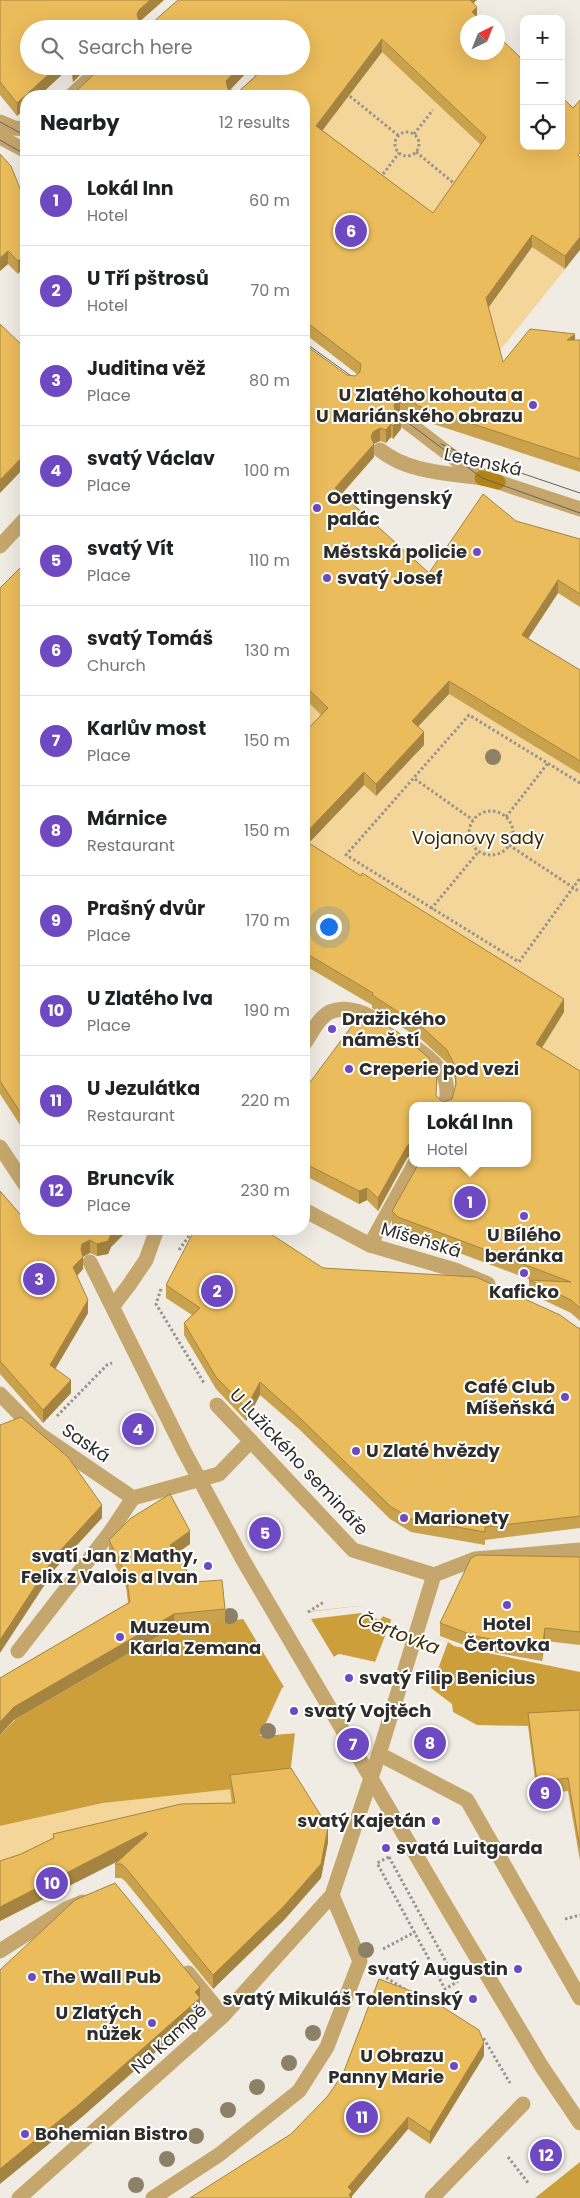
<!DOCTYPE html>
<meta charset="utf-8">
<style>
:root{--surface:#fff;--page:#f2f2f2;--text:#202124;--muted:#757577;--line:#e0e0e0;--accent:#6e49c1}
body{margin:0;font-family:Poppins,sans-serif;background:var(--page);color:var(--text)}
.controls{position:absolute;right:15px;top:15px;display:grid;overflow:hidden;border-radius:10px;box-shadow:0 5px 20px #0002}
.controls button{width:45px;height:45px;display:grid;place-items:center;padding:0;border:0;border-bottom:1px solid var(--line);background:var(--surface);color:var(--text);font:25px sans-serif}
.compass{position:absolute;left:460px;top:15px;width:45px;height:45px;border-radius:50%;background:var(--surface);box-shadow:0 5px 20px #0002;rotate:43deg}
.you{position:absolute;left:328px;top:926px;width:18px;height:18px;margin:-12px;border:4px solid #fff;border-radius:50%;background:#1a73e8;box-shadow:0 0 0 8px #1a73e833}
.badge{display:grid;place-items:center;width:32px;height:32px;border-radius:50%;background:var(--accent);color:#fff;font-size:16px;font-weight:700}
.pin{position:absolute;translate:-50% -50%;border:2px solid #fff;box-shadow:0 1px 5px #0006}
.popup{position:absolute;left:409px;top:1102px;width:122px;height:65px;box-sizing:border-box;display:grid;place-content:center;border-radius:10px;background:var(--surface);filter:drop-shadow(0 1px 4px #0005);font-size:16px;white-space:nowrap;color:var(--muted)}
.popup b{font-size:19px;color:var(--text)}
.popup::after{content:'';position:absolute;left:50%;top:100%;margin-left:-10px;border:10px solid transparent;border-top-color:var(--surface)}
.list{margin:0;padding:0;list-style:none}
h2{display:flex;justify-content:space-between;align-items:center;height:65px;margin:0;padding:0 20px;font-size:21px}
h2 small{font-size:16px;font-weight:400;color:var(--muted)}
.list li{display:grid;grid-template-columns:32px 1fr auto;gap:15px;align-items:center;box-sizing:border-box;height:90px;padding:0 20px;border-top:1px solid var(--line)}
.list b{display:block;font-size:19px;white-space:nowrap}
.list p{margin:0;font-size:16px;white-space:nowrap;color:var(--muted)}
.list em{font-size:16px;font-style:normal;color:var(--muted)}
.icon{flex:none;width:28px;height:28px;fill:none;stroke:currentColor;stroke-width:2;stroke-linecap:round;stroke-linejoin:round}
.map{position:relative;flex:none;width:580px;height:2198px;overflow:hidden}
.search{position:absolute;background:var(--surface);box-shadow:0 5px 20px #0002;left:20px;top:20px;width:290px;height:55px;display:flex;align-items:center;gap:12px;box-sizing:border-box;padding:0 18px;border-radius:28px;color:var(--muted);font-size:19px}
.panel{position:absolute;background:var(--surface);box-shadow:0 5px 20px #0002;left:20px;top:90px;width:290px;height:1145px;border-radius:20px}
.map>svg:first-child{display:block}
.green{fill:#f5d69a}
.water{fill:#cc9f3b}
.pier{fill:#f0ece4}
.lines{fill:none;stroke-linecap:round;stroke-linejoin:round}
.path{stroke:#97948e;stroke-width:3;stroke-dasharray:2.5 2.5;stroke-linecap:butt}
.lane{stroke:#c5a76d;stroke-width:15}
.street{stroke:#c5a76d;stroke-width:15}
.secondary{stroke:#b18414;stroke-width:15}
.tram{stroke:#64625d;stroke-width:1}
.tree{fill:#8c8067}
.wall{fill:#caa24e;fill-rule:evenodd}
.shaded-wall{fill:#a48440}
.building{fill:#ebbc5b;stroke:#a48440;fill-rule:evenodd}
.poi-dot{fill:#6e49c1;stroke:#fff;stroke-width:2}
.labels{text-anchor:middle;stroke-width:4;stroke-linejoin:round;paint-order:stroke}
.poi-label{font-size:18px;font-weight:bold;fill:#2f2d2a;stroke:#fff;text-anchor:start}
.street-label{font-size:18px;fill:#2f2d2a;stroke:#fff}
.park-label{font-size:18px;fill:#3a2800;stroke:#fff}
.water-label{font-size:19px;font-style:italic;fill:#3f2c01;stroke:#fff}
</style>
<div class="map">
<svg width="580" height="2198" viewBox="0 0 580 2198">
<rect width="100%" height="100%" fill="#f0ece4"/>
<g class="green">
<polygon points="382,52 489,151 436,230 317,141 325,124 326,125 330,121 328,120 339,108"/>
<polygon points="532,247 563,268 566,268 490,363 479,320"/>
<polygon points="449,694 580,774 580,1084 536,1057 564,1012 304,848 364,785 376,796 424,745 412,733"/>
<polygon points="304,698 328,721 304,746"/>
<polygon points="230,1789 235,1817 0,1876 0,1826 103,1803"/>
</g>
<g class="water">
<polygon points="357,1606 448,1642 454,1646 580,1672 580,1723 527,1726 477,1725 453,1712 452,1704 431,1688 373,1667 375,1662 339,1654 282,1688 260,1736 295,1733 289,1783 103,1803 0,1826 0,1735 16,1719 174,1627"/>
<polygon points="580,2162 580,2198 535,2198"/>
</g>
<polygon class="pier" points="357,1606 384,1615 380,1620 361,1613 311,1619 334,1657 339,1654 375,1662 392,1618 448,1642 431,1688 373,1668 372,1670 371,1664 339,1657 284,1690 264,1733 295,1730 297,1733 260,1736 284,1687 242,1617 305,1610 308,1612"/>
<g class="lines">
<g class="path">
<polyline points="346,93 399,136"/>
<circle cx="407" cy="144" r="12"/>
<polyline points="414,134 433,110"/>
<polyline points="416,152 456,185"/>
<polyline points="380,178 399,153"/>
<polyline points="415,779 473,820"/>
<polyline points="580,783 469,715 346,855 519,962 580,878"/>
<circle cx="491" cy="833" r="22"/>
<polyline points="506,817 548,763"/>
<polyline points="509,845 580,892"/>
<polyline points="431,909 479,851"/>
<polyline points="179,1250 194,1229"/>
<polyline points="161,1289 156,1304 204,1383"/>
<polyline points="57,1416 107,1365 112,1363"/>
<polyline points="308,1612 324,1602"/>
<polygon points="389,1857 457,1982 445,1989 377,1863"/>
<polyline points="565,1919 580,1915"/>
<polyline points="383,1949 415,1932"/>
<polyline points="382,1975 406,1990"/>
<polyline points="479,2036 484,2039 510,2083"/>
<polyline points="508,2157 529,2184"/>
</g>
<g class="lane">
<polyline points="403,419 467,468 486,477"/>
<polyline points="113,1306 129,1285"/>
<polyline points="18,1651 111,1531"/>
</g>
<g class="street">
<polyline points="71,96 103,66"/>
<polyline points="0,122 14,128 26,129"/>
<polyline points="0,137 26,151"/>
<path d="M380 450C409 473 447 473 482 478"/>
<polyline points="498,482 580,509"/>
<polyline points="0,546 26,518"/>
<path d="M304 1044C310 1036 315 1025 322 1018 337 1002 364 1011 379 1022"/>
<path d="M412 1045C433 1060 454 1075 445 1106"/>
<polyline points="0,1147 26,1186"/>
<polyline points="304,1210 370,1245 455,1270 488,1284"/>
<polyline points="370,1245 415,1163"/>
<polyline points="90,1262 184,1451 243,1560 450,1913 542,2067 580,2123"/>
<polyline points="129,1285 146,1260 157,1229"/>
<polyline points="0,1394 39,1434 133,1498"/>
<polyline points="217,1405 353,1550 434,1575 475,1559 580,1550"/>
<polyline points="111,1531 133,1498 219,1474 251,1441"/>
<polyline points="379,1754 467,1800 580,1998"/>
<polyline points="0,1951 66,1909 83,1902"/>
<polyline points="188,1973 223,2016"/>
<polyline points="19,2198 223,2016 332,1895 379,1754 434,1575"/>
<polyline points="153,2198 220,2154 299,2091 327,2047 360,1961 332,1895"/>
<polyline points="432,2198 523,2104"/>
</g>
<polyline class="secondary" points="482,478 498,482"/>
<g class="tram">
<polyline points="0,122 26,136"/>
<polyline points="0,140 26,155"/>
<polyline points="304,342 354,378"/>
<polyline points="403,419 482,478 580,513"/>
<polyline points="441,444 459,452 580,493"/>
</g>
</g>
<g class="tree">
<circle cx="493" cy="757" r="8"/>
<circle cx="230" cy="1616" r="8"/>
<circle cx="268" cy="1731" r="8"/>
<circle cx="366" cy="1950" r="8"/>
<circle cx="313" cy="2033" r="8"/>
<circle cx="289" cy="2063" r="8"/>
<circle cx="257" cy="2087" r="8"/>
<circle cx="228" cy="2110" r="8"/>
<circle cx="196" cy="2136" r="8"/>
<circle cx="167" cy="2159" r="8"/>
<circle cx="136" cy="2185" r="8"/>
</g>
<g class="wall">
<path d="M0 0H164L139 22 144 25 152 23 178 0H477L473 3 477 17 573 108 565 269 532 247 488 308 503 362 575 340H580V472L418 419 408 411 400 410 398 413 401 429 393 439 391 437 386 443 380 441 374 444V457L342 494 429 573 516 521 580 539V607L558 593 528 638 580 670V774L449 694 418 726 424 745 376 796 364 785 309 843 564 1012 542 1048 580 1071V1321L571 1313 529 1293V1280H531L398 1230 392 1224V1211L528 1163 412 1106 407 1158 378 1211 367 1200 359 1204 304 1175V1100L305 1099V1089L436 1096 443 1102 452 1099 455 1087V1079L447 1063 422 1040 372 1008V1005L304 965V733L321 715 304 698V344L347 375 355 376 357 374 309 337H304V96H76V91L103 66H301L29 29V66H89L73 82 70 67 39 96H26L17 116 0 95ZM382 52 481 145 433 213 322 130ZM246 73H252L255 76 238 92 230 90Z"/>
<polygon points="21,191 18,274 8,264 0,271"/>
<polygon points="26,562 26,1133 24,1131 0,1094 0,588"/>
<polygon points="0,1191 34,1230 36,1229 129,1229 111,1247 108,1254 97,1256 90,1253 83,1257 83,1269 77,1276 88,1313 55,1369 71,1393 43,1423 0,1374"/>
<polygon points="323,1268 578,1328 580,1328 580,1528 485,1540 485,1545 411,1532 390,1519 299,1429 260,1395 246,1421 216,1389 184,1335 184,1323 192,1315 166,1298 166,1285"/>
<polygon points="109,1540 190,1544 176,1554 194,1582 225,1609 225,1622 174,1627 14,1720 0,1678 128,1603 126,1587 109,1553"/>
<polygon points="580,1557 580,1645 545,1641 542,1661 475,1649 440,1636 440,1623"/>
<polygon points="580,1710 580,1861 568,1791 537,1795 528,1726 528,1713"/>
<polygon points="230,1775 328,1842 321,1878 284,1920 213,1989 125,1881 121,1878 115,1878 115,1864 119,1860 0,1921 0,1861 21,1854 53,1838 53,1834 232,1803 230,1789"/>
<polygon points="484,2056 430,2144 408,2129 352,2196 352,2197 190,2198"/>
</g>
<g class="shaded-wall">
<polygon points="150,0 164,0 139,22 137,27 137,14 139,10"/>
<polygon points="466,0 477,0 466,9"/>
<polygon points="477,7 477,20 472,12"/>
<polygon points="382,39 382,52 316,139 316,126"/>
<polygon points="58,66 70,66 70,67 39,96 26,96 26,108 17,116 17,103"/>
<polygon points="75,66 89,66 73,82 73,69"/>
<polygon points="240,66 246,66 246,73 226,94 226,81"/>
<polygon points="532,235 532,247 486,311 486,298"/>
<polygon points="580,237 580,250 565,269 565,256"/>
<polygon points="8,251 8,264 0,271 0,258"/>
<polygon points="26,253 26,265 18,274 18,261"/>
<polygon points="575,334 575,347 567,340"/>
<polygon points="400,397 400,410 394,418 394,405"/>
<polygon points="401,416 401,429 393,439 393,426"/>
<polygon points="391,424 391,437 386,443 386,430"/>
<polygon points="380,428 380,441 373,444 374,444 374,457 335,501 335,488 371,437 373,432"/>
<polygon points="26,453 26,466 0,493 0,480"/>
<polygon points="558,580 558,593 522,648 522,635"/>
<polygon points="449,681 449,694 412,733 412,721"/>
<polygon points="424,732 424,745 376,796 376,784"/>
<polygon points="364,772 364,785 304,848 304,835"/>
<polygon points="564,999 564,1012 536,1057 536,1044"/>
<polygon points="412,1142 412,1155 407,1158 378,1211 378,1198 407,1146"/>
<polygon points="367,1188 367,1200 359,1204 359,1191"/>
<polygon points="116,1229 129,1229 111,1247 108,1254 97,1256 97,1244 111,1234"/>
<polygon points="90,1240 90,1253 82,1257 83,1257 83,1269 73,1280 73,1267 82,1244"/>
<polygon points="88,1300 88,1313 50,1378 50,1365"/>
<polygon points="71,1380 71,1393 43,1423 43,1410"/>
<polygon points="260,1382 260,1395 246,1421 246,1408"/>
<polygon points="102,1505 102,1518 55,1569 0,1653 0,1640 55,1556"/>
<polygon points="190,1531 190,1544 170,1558 170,1545"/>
<polygon points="174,1614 174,1627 14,1720 0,1735 0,1722 14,1707"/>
<polygon points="545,1628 545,1641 542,1661 542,1649"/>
<polygon points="328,1827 328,1842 321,1878 284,1920 213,1989 213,1975"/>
<polygon points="146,1832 146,1847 0,1921 0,1907"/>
<polygon points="200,1987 200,2013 82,2117 0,2184 0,2169"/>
<polygon points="484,2043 484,2056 430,2144 430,2132"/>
<polygon points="408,2117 408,2129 352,2196 352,2198 348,2198 348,2187"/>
</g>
<g class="building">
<path d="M0 0H150L139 10 137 14 139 22 144 25 152 23 178 0H470L477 7 472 12 483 22H468V52H498V36L524 61V146H561V96L573 108 580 100V153L578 155 580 157V237L565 256 532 235 486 298 503 362 530 329 575 334 567 340H580V459L418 406 408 398 400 397 394 405 395 410 401 416 393 426 391 424 386 430 380 428 373 432 371 437 374 444 335 488 429 573 483 494 516 521 580 539V594L558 580 522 635 580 670V761L449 681 412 721 424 732 376 784 364 772 304 835V733L328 708 304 685V344L347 375 355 376 360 372 361 364 309 324H304V96H97L99 95 77 96 76 91 103 66H240L226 81 228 89 238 92 256 76 258 66H301V29H29V66H58L17 103 0 82ZM382 39 486 137 433 213 316 126Z"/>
<polygon points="0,154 11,166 21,191 26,186 26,253 18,261 8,251 0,258"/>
<polygon points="0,324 22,345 26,342 26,453 0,480"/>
<polygon points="26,562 26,1120 24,1118 0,1081 0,588"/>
<polygon points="304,840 361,876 362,873 564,999 536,1044 580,1071 580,1308 571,1300 529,1280 571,1282 398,1217 392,1211 419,1163 528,1163 528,1106 412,1106 412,1142 407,1146 378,1198 367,1188 359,1191 304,1163 304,1100 309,1094 305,1089 363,1011 399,1033 428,1057 437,1071 436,1096 443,1102 452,1099 456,1084 455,1066 447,1050 422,1027 372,995 373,993 304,952"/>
<polygon points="0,1191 26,1221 26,1229 33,1229 34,1230 36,1229 116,1229 111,1234 108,1241 97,1244 90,1240 82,1244 81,1249 83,1257 73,1267 88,1300 50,1365 71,1380 43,1410 0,1361"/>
<polygon points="195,1229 263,1229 323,1268 476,1277 560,1315 578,1328 580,1328 580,1516 485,1527 485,1532 411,1519 390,1506 299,1417 260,1382 246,1408 216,1377 184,1323 200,1308 166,1285"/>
<polygon points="21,1417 68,1457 102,1505 55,1556 0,1640 0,1425"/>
<polygon points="170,1494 190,1531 170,1545 194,1582 222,1580 225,1609 174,1614 14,1707 0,1722 0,1678 130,1602 126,1574 109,1540 131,1518"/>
<polygon points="477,1555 580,1557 580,1632 545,1628 542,1649 475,1636 440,1623 471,1558"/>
<polygon points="580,1710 580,1848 568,1778 537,1782 528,1713"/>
<polygon points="291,1768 328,1827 321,1864 284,1906 213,1975 125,1867 121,1864 115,1864 148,1834 146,1832 0,1907 0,1861 21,1854 54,1838 53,1834 181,1804 235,1803 230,1775"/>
<polygon points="115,1883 200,1987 195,1992 200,1998 82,2102 0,2169 0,1970 75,1900"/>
<polygon points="379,1979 427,1997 479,2030 484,2043 430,2132 408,2117 348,2187 352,2191 349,2195 352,2198 190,2198 291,2134 327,2097 343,2074"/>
</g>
<g class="poi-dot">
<circle cx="533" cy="405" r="5"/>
<circle cx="317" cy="508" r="5"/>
<circle cx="477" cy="552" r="5"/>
<circle cx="327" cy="578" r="5"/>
<circle cx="332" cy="1029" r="5"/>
<circle cx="349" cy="1069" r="5"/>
<circle cx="524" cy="1216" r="5"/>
<circle cx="524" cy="1273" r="5"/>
<circle cx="565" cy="1397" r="5"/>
<circle cx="356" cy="1451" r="5"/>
<circle cx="404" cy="1518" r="5"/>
<circle cx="208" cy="1566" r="5"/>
<circle cx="507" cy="1605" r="5"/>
<circle cx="120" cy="1637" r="5"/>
<circle cx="349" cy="1678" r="5"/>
<circle cx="294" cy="1711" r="5"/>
<circle cx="436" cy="1821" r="5"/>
<circle cx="386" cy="1848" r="5"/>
<circle cx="518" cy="1969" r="5"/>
<circle cx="32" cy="1977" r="5"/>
<circle cx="473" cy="1999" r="5"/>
<circle cx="152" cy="2023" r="5"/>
<circle cx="454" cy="2066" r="5"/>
<circle cx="25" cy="2134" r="5"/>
</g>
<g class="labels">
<g class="poi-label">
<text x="523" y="401" text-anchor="end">U Zlatého kohouta a<tspan x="523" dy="21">U Mariánského obrazu</tspan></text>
<text x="327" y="504">Oettingenský<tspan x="327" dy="21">palác</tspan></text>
<text x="467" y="558" text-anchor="end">Městská policie</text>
<text x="337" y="584">svatý Josef</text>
<text x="342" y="1025">Dražického<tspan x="342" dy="21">náměstí</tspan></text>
<text x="359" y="1075">Creperie pod vezi</text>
<text x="524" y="1241" text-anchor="middle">U Bílého<tspan x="524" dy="21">beránka</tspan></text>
<text x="524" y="1298" text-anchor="middle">Kaficko</text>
<text x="555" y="1393" text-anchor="end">Café Club<tspan x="555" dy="21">Míšeňská</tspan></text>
<text x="366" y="1457">U Zlaté hvězdy</text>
<text x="414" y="1524">Marionety</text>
<text x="198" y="1562" text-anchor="end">svatí Jan z Mathy,<tspan x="198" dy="21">Felix z Valois a Ivan</tspan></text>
<text x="507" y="1630" text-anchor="middle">Hotel<tspan x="507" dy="21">Čertovka</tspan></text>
<text x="130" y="1633">Muzeum<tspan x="130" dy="21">Karla Zemana</tspan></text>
<text x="359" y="1684">svatý Filip Benicius</text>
<text x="304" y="1717">svatý Vojtěch</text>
<text x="426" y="1827" text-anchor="end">svatý Kajetán</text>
<text x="396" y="1854">svatá Luitgarda</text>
<text x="508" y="1975" text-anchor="end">svatý Augustin</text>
<text x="42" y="1983">The Wall Pub</text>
<text x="463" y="2005" text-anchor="end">svatý Mikuláš Tolentinský</text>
<text x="142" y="2019" text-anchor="end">U Zlatých<tspan x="142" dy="21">nůžek</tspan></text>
<text x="444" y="2062" text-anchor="end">U Obrazu<tspan x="444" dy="21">Panny Marie</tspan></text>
<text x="35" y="2140">Bohemian Bistro</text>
</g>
<g class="street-label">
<text transform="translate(483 462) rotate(12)" y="6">Letenská</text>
<text transform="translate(421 1240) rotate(17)" y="6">Míšeňská</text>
<text transform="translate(86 1443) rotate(34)" y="6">Saská</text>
<text transform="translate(299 1462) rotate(47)" y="6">U Lužického semináře</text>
<text transform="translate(169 2039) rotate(-42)" y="6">Na Kampě</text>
</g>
<g class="park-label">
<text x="478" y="844">Vojanovy sady</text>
</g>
<g class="water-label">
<text transform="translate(399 1633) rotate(21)" y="7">Čertovka</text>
</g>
</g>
</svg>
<div class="controls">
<button>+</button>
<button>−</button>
<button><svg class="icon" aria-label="locate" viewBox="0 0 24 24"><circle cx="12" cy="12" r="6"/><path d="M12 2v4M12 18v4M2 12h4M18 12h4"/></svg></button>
</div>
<svg class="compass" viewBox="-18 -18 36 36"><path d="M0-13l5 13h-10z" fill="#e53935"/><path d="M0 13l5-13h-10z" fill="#757577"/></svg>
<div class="you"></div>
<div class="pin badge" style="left:470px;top:1202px">1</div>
<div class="popup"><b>Lokál Inn</b>Hotel</div>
<div class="pin badge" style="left:217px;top:1291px">2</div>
<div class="pin badge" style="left:39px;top:1279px">3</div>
<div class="pin badge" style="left:138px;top:1429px">4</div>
<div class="pin badge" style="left:265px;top:1533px">5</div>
<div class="pin badge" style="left:351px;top:231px">6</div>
<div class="pin badge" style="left:353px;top:1744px">7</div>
<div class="pin badge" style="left:430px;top:1743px">8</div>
<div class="pin badge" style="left:545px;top:1793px">9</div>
<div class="pin badge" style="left:52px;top:1883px">10</div>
<div class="pin badge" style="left:362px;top:2117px">11</div>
<div class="pin badge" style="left:546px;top:2155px">12</div>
<div class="search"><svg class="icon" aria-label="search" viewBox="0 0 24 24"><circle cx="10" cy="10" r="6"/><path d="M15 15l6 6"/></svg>Search here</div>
<section class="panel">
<h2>Nearby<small>12 results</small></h2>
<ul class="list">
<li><span class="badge">1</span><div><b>Lokál Inn</b><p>Hotel</p></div><em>60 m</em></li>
<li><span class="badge">2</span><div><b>U Tří pštrosů</b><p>Hotel</p></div><em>70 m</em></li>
<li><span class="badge">3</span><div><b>Juditina věž</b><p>Place</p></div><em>80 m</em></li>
<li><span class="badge">4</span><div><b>svatý Václav</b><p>Place</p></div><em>100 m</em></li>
<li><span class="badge">5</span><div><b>svatý Vít</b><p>Place</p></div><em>110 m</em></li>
<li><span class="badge">6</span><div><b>svatý Tomáš</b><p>Church</p></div><em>130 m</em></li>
<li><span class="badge">7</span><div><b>Karlův most</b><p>Place</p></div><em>150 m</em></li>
<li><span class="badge">8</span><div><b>Márnice</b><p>Restaurant</p></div><em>150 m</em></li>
<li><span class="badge">9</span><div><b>Prašný dvůr</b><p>Place</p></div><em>170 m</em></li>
<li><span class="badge">10</span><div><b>U Zlatého lva</b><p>Place</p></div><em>190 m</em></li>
<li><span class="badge">11</span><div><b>U Jezulátka</b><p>Restaurant</p></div><em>220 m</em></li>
<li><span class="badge">12</span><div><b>Bruncvík</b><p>Place</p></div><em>230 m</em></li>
</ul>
</section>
</div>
